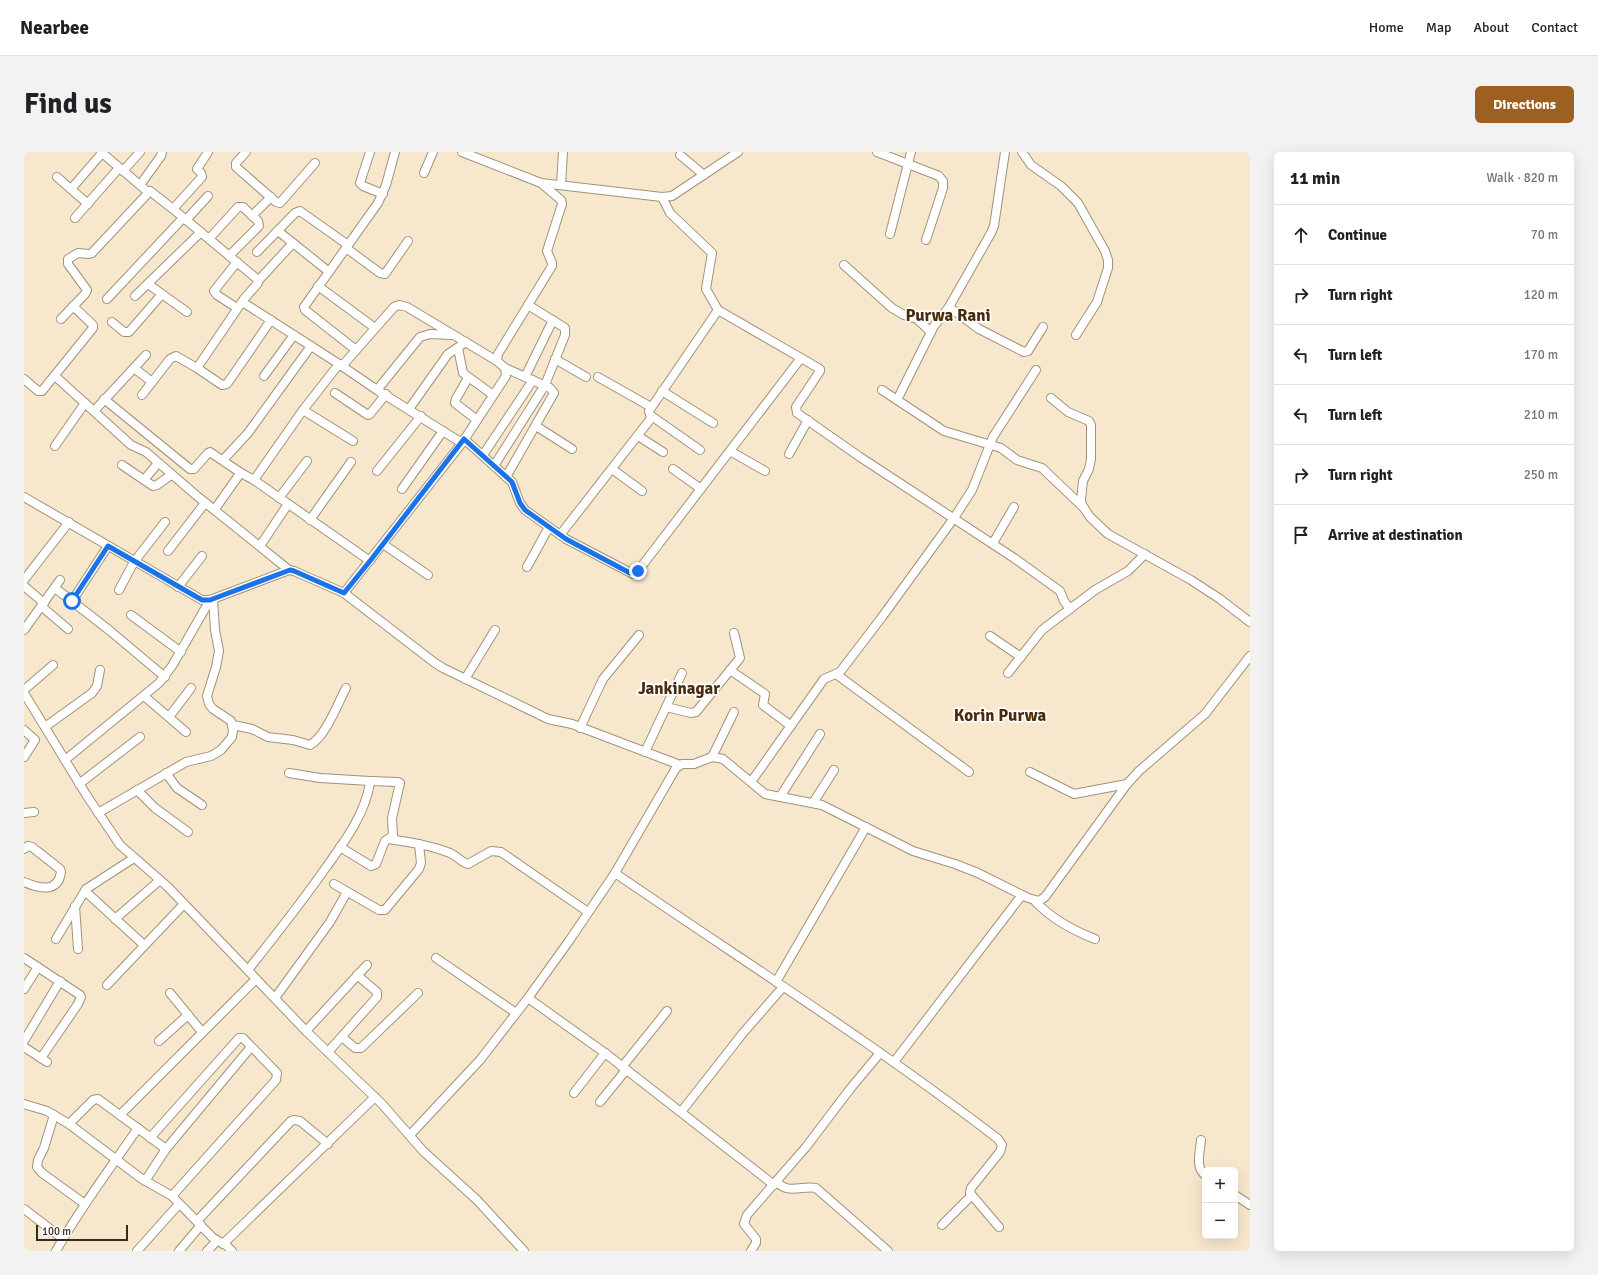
<!DOCTYPE html>
<meta charset="utf-8">
<style>
:root{--surface:#fff;--page:#f2f2f2;--text:#202124;--muted:#757577;--line:#e0e0e0;--accent:#9c6122}
body{margin:0;font-family:Signika,sans-serif;background:var(--page);color:var(--text)}
.controls{position:absolute;right:12px;bottom:12px;display:grid;overflow:hidden;border-radius:6px;box-shadow:0 4px 16px #0002}
.controls button{width:36px;height:36px;display:grid;place-items:center;padding:0;border:0;border-bottom:1px solid var(--line);background:var(--surface);color:var(--text);font:20px sans-serif}
.scale{position:absolute;left:12px;bottom:10px;width:92px;box-sizing:border-box;padding-left:4px;border:2px solid #322c22;border-top:0;font-size:11px;line-height:14px;white-space:nowrap;color:#322c22;-webkit-text-stroke:3px #fff;paint-order:stroke}
.stop{position:absolute;width:12px;height:12px;margin:-9px;border:3px solid #1a73e8;border-radius:50%;background:#fff}
.stop.end{background:#1a73e8;border-color:#fff;box-shadow:0 1px 4px #0008}
.list{margin:0;padding:0;list-style:none}
h2{display:flex;justify-content:space-between;align-items:center;height:52px;margin:0;padding:0 16px;font-size:17px}
h2 small{font-size:13px;font-weight:400;color:var(--muted)}
.list li{display:grid;grid-template-columns:26px 1fr auto;gap:12px;align-items:center;box-sizing:border-box;height:60px;padding:0 16px;border-top:1px solid var(--line)}
.list b{display:block;font-size:15px;white-space:nowrap}
.list em{font-size:13px;font-style:normal;color:var(--muted)}
.icon{flex:none;width:22px;height:22px;fill:none;stroke:currentColor;stroke-width:2;stroke-linecap:round;stroke-linejoin:round}
.map{position:relative;flex:none;width:1226px;height:1099px;overflow:hidden;border-radius:6px}
header{display:flex;align-items:center;gap:24px;box-sizing:border-box;height:56px;padding:0 20px;background:var(--surface);border-bottom:1px solid var(--line)}
header strong{font-size:19px}
nav{display:flex;gap:22px;margin-inline-start:auto;font-size:14px}
.intro{display:flex;align-items:center;justify-content:space-between;box-sizing:border-box;height:96px;padding:0 24px}
h1{margin:0;font-size:28px}
.button{padding:10px 18px;border-radius:6px;background:var(--accent);color:#fff;font-size:14px;font-weight:700}
main{display:flex;gap:24px;padding:0 24px}
aside{flex:1;background:var(--surface);border-radius:6px;box-shadow:0 4px 16px #0002}
.map>svg:first-child{display:block}
.lines{fill:none;stroke-linecap:round;stroke-linejoin:round}
.minor-casing{stroke:#a09279;stroke-width:10}
.minor{stroke:#fff;stroke-width:8}
.route{stroke:#1a73e8;stroke-width:5}
.labels{text-anchor:middle;stroke-width:3.5;stroke-linejoin:round;paint-order:stroke}
.quarter-label{font-size:17px;font-weight:bold;fill:#492c0e;stroke:#fff}
</style>
<header>
<strong>Nearbee</strong>
<nav><a>Home</a><a>Map</a><a>About</a><a>Contact</a></nav>
</header>
<div class="intro"><h1>Find us</h1><a class="button">Directions</a></div>
<main>
<div class="map">
<svg width="1226" height="1099" viewBox="0 0 1226 1099">
<rect width="100%" height="100%" fill="#f7e8cd"/>
<g class="lines">
<g class="minor-casing">
<g id="minor">
<polyline points="77,0 124,40"/>
<polyline points="184,0 173,17 177,21 178,25 149,57 233,127 234,131 220,147 220,151 315,212"/>
<polyline points="222,0 212,11 212,15 252,50 256,51 291,11"/>
<polyline points="346,0 336,31 339,34 359,42"/>
<polyline points="438,0 517,31 638,45 648,44 714,0"/>
<polyline points="853,0 915,24 919,29 919,36 902,88"/>
<polyline points="998,0 1007,13 1037,34 1054,51 1081,99 1084,108 1084,116 1073,150 1052,183"/>
<polyline points="656,3 680,23"/>
<polyline points="99,19 116,0"/>
<polyline points="400,21 409,0"/>
<polyline points="33,25 64,52"/>
<polyline points="116,33 137,4 138,0"/>
<polyline points="537,33 539,0"/>
<polyline points="47,37 79,0"/>
<polyline points="638,45 646,61 688,101 682,137 694,158 796,217 796,219 772,255 773,261 836,305 990,406 1036,439 1040,449 1046,457"/>
<polyline points="228,64 247,45"/>
<polyline points="51,66 95,16"/>
<polyline points="162,68 184,44"/>
<polyline points="254,79 304,119"/>
<polyline points="866,82 887,0"/>
<polyline points="185,87 214,55 219,55 234,69 235,74 205,104"/>
<polyline points="322,96 356,121 361,122 384,89"/>
<polyline points="233,100 271,61 276,59 324,93"/>
<polyline points="213,110 190,139 193,143 213,156"/>
<polyline points="820,113 868,156 880,163 893,167 907,180"/>
<polyline points="234,129 269,91"/>
<polyline points="124,132 163,160"/>
<polyline points="294,134 351,176"/>
<polyline points="111,144 177,80"/>
<polyline points="83,147 159,66"/>
<polyline points="925,155 955,177 1000,200 1004,199 1019,175"/>
<polyline points="37,167 61,142 63,138 44,112 44,107 54,101 65,102 68,101 126,39 149,57"/>
<polyline points="88,170 100,180 105,180 138,142"/>
<polyline points="434,196 439,221 469,243"/>
<polyline points="332,198 281,158 280,155 354,51 362,33 371,0"/>
<polyline points="531,207 562,225"/>
<polyline points="318,214 370,155 375,153 383,155 473,209"/>
<polyline points="110,216 128,230"/>
<polyline points="173,216 220,147"/>
<polyline points="481,216 526,236 530,241 482,325"/>
<polyline points="31,224 107,293 122,300 173,344 265,418"/>
<polyline points="240,224 270,183"/>
<polyline points="501,225 529,168"/>
<polyline points="574,225 627,255"/>
<polyline points="444,226 432,247 431,251 453,268"/>
<polyline points="0,227 14,239 18,239 69,176 69,173 49,154"/>
<polyline points="353,238 396,185 406,182 428,183"/>
<polyline points="858,238 920,279 977,296 993,308 1018,316 1060,356"/>
<polyline points="638,239 689,271"/>
<polyline points="311,241 344,263 346,262 362,242"/>
<polyline points="118,243 146,207 152,204 173,216 198,233 203,232 247,168"/>
<polyline points="1027,246 1044,260 1065,269 1067,273 1067,307 1065,317 1059,329 1057,348 1058,353 1066,365 1084,382 1167,428 1196,447 1226,470"/>
<polyline points="80,247 166,317 170,317 184,301 186,300 217,321"/>
<polyline points="873,248 910,174 925,155 967,81 970,74 981,0"/>
<polyline points="385,257 424,202 442,190"/>
<polyline points="279,258 329,289"/>
<polyline points="70,259 122,203"/>
<polyline points="512,274 548,297"/>
<polyline points="614,284 639,300"/>
<polyline points="440,287 488,330 496,351 501,358 542,387 609,422 614,419 777,206"/>
<polyline points="31,294 61,251"/>
<polyline points="676,298 626,263 625,259 694,158"/>
<polyline points="706,299 741,319"/>
<polyline points="765,302 784,268"/>
<polyline points="459,303 509,228"/>
<polyline points="199,308 224,281 287,194"/>
<polyline points="98,313 129,334 133,333 147,323"/>
<polyline points="470,314 521,233 541,183 541,176 504,153"/>
<polyline points="588,317 618,339"/>
<polyline points="649,317 677,337"/>
<polyline points="353,319 397,264"/>
<polyline points="120,328 134,311"/>
<polyline points="230,328 346,409"/>
<polyline points="378,337 419,279"/>
<polyline points="0,345 178,448 186,448 265,418 270,419 320,441 438,291"/>
<polyline points="255,346 283,309"/>
<polyline points="191,357 215,323 217,321 230,328 279,258 315,212 353,238 438,291 482,224 481,216 473,209 474,202 528,114 528,111 523,99 538,52 537,48 517,31"/>
<polyline points="286,368 327,310"/>
<polyline points="536,383 628,265"/>
<polyline points="969,391 990,355"/>
<polyline points="359,392 404,423"/>
<polyline points="236,394 264,352"/>
<polyline points="144,399 181,351"/>
<polyline points="503,415 525,375"/>
<polyline points="0,428 45,370"/>
<polyline points="0,434 20,451"/>
<polyline points="154,435 178,404"/>
<polyline points="31,436 85,478 141,525"/>
<polyline points="95,438 110,410 141,370"/>
<polyline points="320,441 411,511 419,516 524,567 548,572 656,613"/>
<polyline points="48,449 84,394"/>
<polyline points="17,454 44,477"/>
<polyline points="107,463 157,500"/>
<polyline points="0,478 36,428"/>
<polyline points="966,484 997,505"/>
<polyline points="706,518 741,542 739,553 767,574"/>
<polyline points="984,521 1018,478 1071,438 1104,419 1121,402"/>
<polyline points="812,522 945,620"/>
<polyline points="441,527 471,478"/>
<polyline points="0,538 29,513"/>
<polyline points="0,541 63,644 96,693 144,735 282,879 358,952 399,999 453,1048 500,1099"/>
<polyline points="120,544 162,580"/>
<polyline points="642,555 667,561 672,560 716,506 710,481"/>
<polyline points="145,565 167,536"/>
<path d="M209 573 228 577 244 585 269 588 286 593C302 584 313 553 322 536"/>
<polyline points="21,575 68,541 73,534 76,518"/>
<polyline points="556,576 579,527 615,483"/>
<polyline points="0,578 11,588 0,605"/>
<polyline points="621,600 658,521"/>
<polyline points="688,605 710,560"/>
<polyline points="41,608 135,531 148,514 186,448"/>
<polyline points="1006,620 1050,642 1103,632"/>
<polyline points="142,621 153,636 178,653"/>
<polyline points="727,630 800,527 816,520 858,465 930,366 948,338 969,285 1012,218"/>
<polyline points="55,632 116,585"/>
<polyline points="113,638 131,656 164,680"/>
<polyline points="756,645 796,582"/>
<polyline points="789,651 810,618"/>
<polyline points="0,661 10,660"/>
<polyline points="74,661 162,610 187,604 197,598 208,585 209,578 207,569 189,557 185,552 183,544 192,515 195,499 191,478 189,447"/>
<path d="M365 687C385 690 406 693 426 701 433 704 437 710 444 712L467 699 477 700 564 760"/>
<polyline points="316,695 347,714 352,712 361,689 369,684 368,666 376,631 374,630 346,629"/>
<path d="M0 697 4 694 8 695 36 717 37 720C34 742 14 736 0 730"/>
<path d="M591 721C719 809 851 892 974 987L978 993 976 1000 947 1036 946 1041 975 1075"/>
<polyline points="310,732 355,758 361,758 395,717 397,711 395,692"/>
<polyline points="61,739 120,793"/>
<path d="M1010 748C1027 767 1048 778 1071 787"/>
<polyline points="51,754 54,797"/>
<polyline points="91,767 136,728"/>
<polyline points="32,787 62,737 110,706"/>
<polyline points="0,806 56,843 57,845 54,852 17,906"/>
<polyline points="412,806 492,861"/>
<path d="M224 818C251 784 278 750 303 714 321 689 341 662 346 631V629L296 626 265 621"/>
<polyline points="752,830 842,675"/>
<polyline points="83,833 160,752"/>
<polyline points="0,837 14,815"/>
<polyline points="146,841 178,880"/>
<polyline points="251,846 306,770 323,740"/>
<polyline points="504,846 581,901 750,1033"/>
<polyline points="282,879 343,813"/>
<polyline points="318,885 331,896 337,896 394,841"/>
<polyline points="0,889 36,829"/>
<polyline points="135,889 164,863"/>
<polyline points="0,895 23,910"/>
<polyline points="304,900 353,845 353,840 333,823"/>
<polyline points="870,910 998,743"/>
<polyline points="598,915 643,859"/>
<polyline points="550,941 581,901"/>
<polyline points="576,950 602,918"/>
<polyline points="0,952 23,959 45,972 118,1027 148,1044 189,1086 202,1093 208,1099"/>
<polyline points="657,960 719,881 759,835"/>
<polyline points="30,963 20,996 14,1008 13,1015 18,1021 61,1052"/>
<polyline points="96,963 232,827"/>
<polyline points="45,972 69,948 74,947 142,997"/>
<polyline points="386,983 456,908 504,846 545,789 591,721 652,616 658,612 670,612 688,605 699,607 741,642 798,653 889,699 931,712 954,721 1004,746 1015,749 1021,745 1103,632 1115,619 1181,562 1226,504"/>
<polyline points="126,986 215,886 219,886 253,921 252,928 148,1044"/>
<path d="M1177 988C1176 1000 1171 1015 1181 1023"/>
<polyline points="121,1029 142,997 227,895"/>
<path d="M753 1029C761 1043 780 1033 792 1036L864 1099"/>
<polyline points="1211,1043 1226,1053"/>
<polyline points="0,1057 38,1086"/>
<polyline points="173,1069 267,969 270,968 276,969 304,992"/>
<polyline points="918,1073 947,1044"/>
<polyline points="199,1092 351,945"/>
<path d="M32 1099C56 1056 86 1017 114 976"/>
<polyline points="113,1099 155,1052"/>
<polyline points="155,1099 177,1073"/>
<polyline points="183,1099 193,1089"/>
<polyline points="727,1099 732,1091 732,1087 720,1072 723,1063 782,995 826,937 856,901"/>
</g>
</g>
<use href="#minor" class="minor"/>
</g>
<g class="lines">
<polyline class="route" points="48,449 84,394 178,448 186,448 266,418 270,419 320,441 346,409 440,287 488,330 496,351 501,358 542,387 606,421 609,422 614,419"/>
</g>
<g class="labels">
<g class="quarter-label">
<text x="924" y="169">Purwa Rani</text>
<text x="655" y="542">Jankinagar</text>
<text x="976" y="569">Korin Purwa</text>
</g>
</g>
</svg>
<div class="controls">
<button>+</button>
<button>−</button>
</div>
<div class="scale">100 m</div>
<div class="stop" style="left:48px;top:449px"></div>
<div class="stop end" style="left:614px;top:419px"></div>
</div>
<aside>
<h2>11 min<small>Walk · 820 m</small></h2>
<ul class="list">
<li><svg class="icon" aria-label="ahead" viewBox="0 0 24 24"><path d="M12 20V5M6 11l6-6 6 6"/></svg><div><b>Continue</b></div><em>70 m</em></li>
<li><svg class="icon" aria-label="right" viewBox="0 0 24 24"><path d="M7 20v-9h11M14 6l5 5-5 5"/></svg><div><b>Turn right</b></div><em>120 m</em></li>
<li><svg class="icon" aria-label="left" viewBox="0 0 24 24"><path d="M17 20v-9H6M10 6l-5 5 5 5"/></svg><div><b>Turn left</b></div><em>170 m</em></li>
<li><svg class="icon" aria-label="left" viewBox="0 0 24 24"><path d="M17 20v-9H6M10 6l-5 5 5 5"/></svg><div><b>Turn left</b></div><em>210 m</em></li>
<li><svg class="icon" aria-label="right" viewBox="0 0 24 24"><path d="M7 20v-9h11M14 6l5 5-5 5"/></svg><div><b>Turn right</b></div><em>250 m</em></li>
<li><svg class="icon" aria-label="arrive" viewBox="0 0 24 24"><path d="M6 21V4h12l-3 4 3 4H6"/></svg><div><b>Arrive at destination</b></div></li>
</ul>
</aside>
</main>
